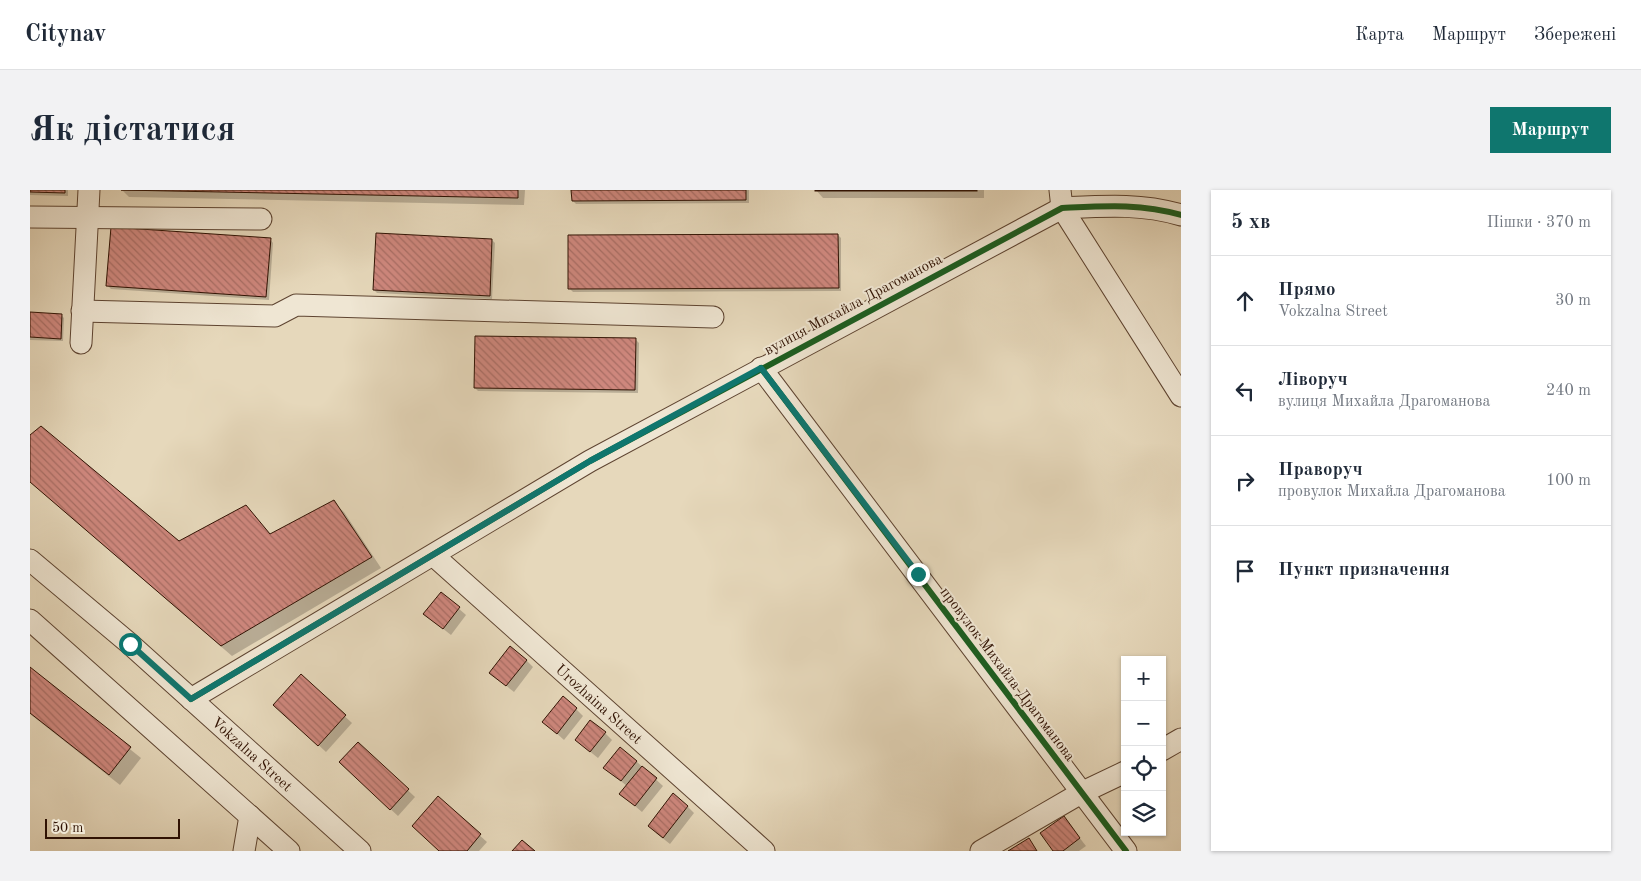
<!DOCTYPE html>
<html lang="uk">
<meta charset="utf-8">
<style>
:root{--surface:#fff;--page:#f2f2f3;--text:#1f2937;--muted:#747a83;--line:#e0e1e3;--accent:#0f766e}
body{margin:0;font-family:"Old Standard TT",serif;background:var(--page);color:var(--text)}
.controls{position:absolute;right:15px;bottom:15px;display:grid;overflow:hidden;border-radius:0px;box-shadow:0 1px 4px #0004}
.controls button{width:45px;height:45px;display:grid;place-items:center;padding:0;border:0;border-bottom:1px solid var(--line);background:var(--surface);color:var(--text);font:25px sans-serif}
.scale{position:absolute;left:15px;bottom:12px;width:135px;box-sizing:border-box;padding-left:5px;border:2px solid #301203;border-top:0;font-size:14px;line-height:18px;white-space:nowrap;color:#301203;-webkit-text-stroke:4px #efe6d3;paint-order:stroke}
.stop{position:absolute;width:15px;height:15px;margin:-11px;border:4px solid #0f766e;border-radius:50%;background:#fff}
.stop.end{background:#0f766e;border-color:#fff;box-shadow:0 1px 5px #0008}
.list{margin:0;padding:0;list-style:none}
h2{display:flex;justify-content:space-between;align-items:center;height:65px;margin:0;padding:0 20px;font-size:21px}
h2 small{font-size:16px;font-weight:400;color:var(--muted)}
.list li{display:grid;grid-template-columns:32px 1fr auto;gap:15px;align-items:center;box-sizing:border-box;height:90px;padding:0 20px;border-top:1px solid var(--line)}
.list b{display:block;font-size:19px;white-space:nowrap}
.list p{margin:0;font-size:16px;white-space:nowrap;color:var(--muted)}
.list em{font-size:16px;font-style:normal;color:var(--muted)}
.icon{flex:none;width:28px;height:28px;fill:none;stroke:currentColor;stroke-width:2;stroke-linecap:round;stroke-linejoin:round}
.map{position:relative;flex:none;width:1151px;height:661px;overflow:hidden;border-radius:0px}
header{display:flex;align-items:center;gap:30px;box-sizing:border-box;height:70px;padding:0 25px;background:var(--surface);border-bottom:1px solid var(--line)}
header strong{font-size:24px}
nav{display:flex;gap:28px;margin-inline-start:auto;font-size:18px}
.intro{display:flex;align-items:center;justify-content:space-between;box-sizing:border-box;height:120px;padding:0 30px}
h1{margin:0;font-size:35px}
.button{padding:12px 22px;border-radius:0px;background:var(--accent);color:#fff;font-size:18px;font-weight:700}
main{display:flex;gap:30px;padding:0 30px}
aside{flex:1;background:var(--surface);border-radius:0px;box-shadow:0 1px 4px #0004}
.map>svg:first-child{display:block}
.shadow{fill:#0003}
.building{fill:url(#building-back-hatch);stroke:#301203}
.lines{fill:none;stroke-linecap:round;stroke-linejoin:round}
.minor-casing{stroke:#5e4431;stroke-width:23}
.minor{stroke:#efe6d3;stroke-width:21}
.cycleway-casing{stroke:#efe6d3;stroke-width:9}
.cycleway{stroke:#1b5e20;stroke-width:6}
.route{stroke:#0f766e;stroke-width:6}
.labels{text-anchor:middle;stroke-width:4;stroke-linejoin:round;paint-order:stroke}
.street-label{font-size:15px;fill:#301203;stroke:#efe6d3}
</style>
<header>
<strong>Citynav</strong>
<nav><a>Карта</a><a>Маршрут</a><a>Збережені</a></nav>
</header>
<div class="intro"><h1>Як дістатися</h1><a class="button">Маршрут</a></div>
<main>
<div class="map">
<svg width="1151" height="661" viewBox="0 0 1151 661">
<defs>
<pattern id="building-back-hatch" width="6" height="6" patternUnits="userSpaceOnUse" patternTransform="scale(1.25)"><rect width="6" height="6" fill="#ce877d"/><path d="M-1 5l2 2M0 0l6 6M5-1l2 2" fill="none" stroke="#a86d64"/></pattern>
</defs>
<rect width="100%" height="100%" fill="#e6d8bb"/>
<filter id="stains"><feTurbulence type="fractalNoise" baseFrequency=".004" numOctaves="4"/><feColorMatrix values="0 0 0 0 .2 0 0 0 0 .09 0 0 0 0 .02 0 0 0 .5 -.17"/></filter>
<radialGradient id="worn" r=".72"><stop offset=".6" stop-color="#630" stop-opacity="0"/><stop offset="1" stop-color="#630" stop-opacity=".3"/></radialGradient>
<g class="shadow">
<polygon points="0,0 38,0 38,6 0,5"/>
<polygon points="92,0 495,0 494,15 99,7"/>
<polygon points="543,0 719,0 719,13 546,14 543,11"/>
<polygon points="786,0 954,0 954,8 793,8"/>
<polygon points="808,45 811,48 811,101 543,102 539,98"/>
<polygon points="240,49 243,53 239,110 81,99 78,96"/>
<polygon points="462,50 465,53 462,109 347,103 344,100"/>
<polygon points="0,124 31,125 34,128 33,151 0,150"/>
<polygon points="606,150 609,153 608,203 448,201 445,198"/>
<polygon points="0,246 149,352 216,316 241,345 303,312 314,322 351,378 202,466 0,292"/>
<polygon points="411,403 436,425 421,445 402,430"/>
<polygon points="496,470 503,477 484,502 468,489"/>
<polygon points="0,479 111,568 90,595 0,524"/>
<polygon points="271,486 322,533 296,562 252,521"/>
<polygon points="546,519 553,526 534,550 514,532"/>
<polygon points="575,543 582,550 568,568 553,556"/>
<polygon points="328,553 385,607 368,626 317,579"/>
<polygon points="606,571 633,596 612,622 591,604 597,596 582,584"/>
<polygon points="408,608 457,652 449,661 410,661"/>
<polygon points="658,617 664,623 640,654 626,643"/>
<polygon points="1034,628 1056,656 1049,661 1025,661"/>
</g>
<g class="building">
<polygon points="0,0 35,0 35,3 0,2"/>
<polygon points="91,0 488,0 488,8"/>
<polygon points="541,0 716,0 716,10 542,11"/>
<rect x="785" y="0" width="162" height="1"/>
<polygon points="81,37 241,48 236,107 76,96"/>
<polygon points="346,43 462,49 460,106 343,100"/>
<polygon points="808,44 809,98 538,99 538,45"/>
<polygon points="0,122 32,124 31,149 0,147"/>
<polygon points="445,146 606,148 605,200 444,198"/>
<polygon points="11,236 149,351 216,315 240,344 304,310 342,367 191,456 0,292 0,245"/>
<polygon points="411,402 430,417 413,439 393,424"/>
<polygon points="480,456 497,470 476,496 459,483"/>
<polygon points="0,477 101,557 79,585 0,523"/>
<polygon points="271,484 316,525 288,556 243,515"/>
<polygon points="533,506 547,518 527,544 512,532"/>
<polygon points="560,530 576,542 560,562 545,550"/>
<polygon points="328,552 379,599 360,620 309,572"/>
<polygon points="590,557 607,571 591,591 573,578"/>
<polygon points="612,576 627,588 605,616 589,604"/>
<polygon points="643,603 658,616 633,648 618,636"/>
<polygon points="408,606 451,644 437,661 409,661 382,636"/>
<polygon points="1034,626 1050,648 1033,661 1023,661 1010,643"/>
<polygon points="999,648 1007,661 978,661"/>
<polygon points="492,650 505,661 482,661"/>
</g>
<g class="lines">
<g class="minor-casing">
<g id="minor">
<polyline points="1030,0 1032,18 1151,206"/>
<polyline points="0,27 231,29"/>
<polyline points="52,121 245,126 266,115 683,127"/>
<polyline points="51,153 59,0"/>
<polyline points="731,178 1096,661"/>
<polyline points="404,366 734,661"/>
<polyline points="0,370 100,454 330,661"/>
<polyline points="0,430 259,661"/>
<path d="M161 509 560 271 1032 18C1073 16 1111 13 1151 25"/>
<polyline points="1132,560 1151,549"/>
<polyline points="214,661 220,626"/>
<polyline points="951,661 1051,603 1095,582"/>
</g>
</g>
<use href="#minor" class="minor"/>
<g class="cycleway-casing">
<g id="cycleway">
<polyline points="731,178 1096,661"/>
<path d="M161 509 560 271 1032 18C1073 16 1111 13 1151 25"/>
</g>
</g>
<use href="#cycleway" class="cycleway"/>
</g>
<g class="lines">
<polyline class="route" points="100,454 161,509 560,271 731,178 888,384"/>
</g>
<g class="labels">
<g class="street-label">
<text transform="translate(823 114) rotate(-28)" y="5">вулиця Михайла Драгоманова</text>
<text transform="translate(978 484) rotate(53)" y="5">провулок Михайла Драгоманова</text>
<text transform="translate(569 514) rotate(42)" y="5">Urozhaina Street</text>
<text transform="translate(222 564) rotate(42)" y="5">Vokzalna Street</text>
</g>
</g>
<rect width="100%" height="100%" filter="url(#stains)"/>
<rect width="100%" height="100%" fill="url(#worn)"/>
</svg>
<div class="controls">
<button>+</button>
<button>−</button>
<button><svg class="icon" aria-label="locate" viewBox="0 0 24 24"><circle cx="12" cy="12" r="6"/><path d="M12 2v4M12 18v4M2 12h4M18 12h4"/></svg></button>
<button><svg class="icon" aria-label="layers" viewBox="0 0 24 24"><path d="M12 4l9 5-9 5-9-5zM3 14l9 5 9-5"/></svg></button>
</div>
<div class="scale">50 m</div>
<div class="stop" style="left:100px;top:454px"></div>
<div class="stop end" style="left:888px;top:384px"></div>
</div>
<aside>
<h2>5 хв<small>Пішки · 370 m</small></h2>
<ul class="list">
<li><svg class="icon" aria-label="ahead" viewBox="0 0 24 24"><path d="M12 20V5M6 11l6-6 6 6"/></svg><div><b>Прямо</b><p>Vokzalna Street</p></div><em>30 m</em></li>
<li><svg class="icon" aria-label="left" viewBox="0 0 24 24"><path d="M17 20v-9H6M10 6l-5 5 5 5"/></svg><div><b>Ліворуч</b><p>вулиця Михайла Драгоманова</p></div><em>240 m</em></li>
<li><svg class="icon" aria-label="right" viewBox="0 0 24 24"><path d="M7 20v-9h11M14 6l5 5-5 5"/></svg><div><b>Праворуч</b><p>провулок Михайла Драгоманова</p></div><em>100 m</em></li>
<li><svg class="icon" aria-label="arrive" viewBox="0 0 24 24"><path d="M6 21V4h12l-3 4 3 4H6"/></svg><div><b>Пункт призначення</b></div></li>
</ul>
</aside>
</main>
